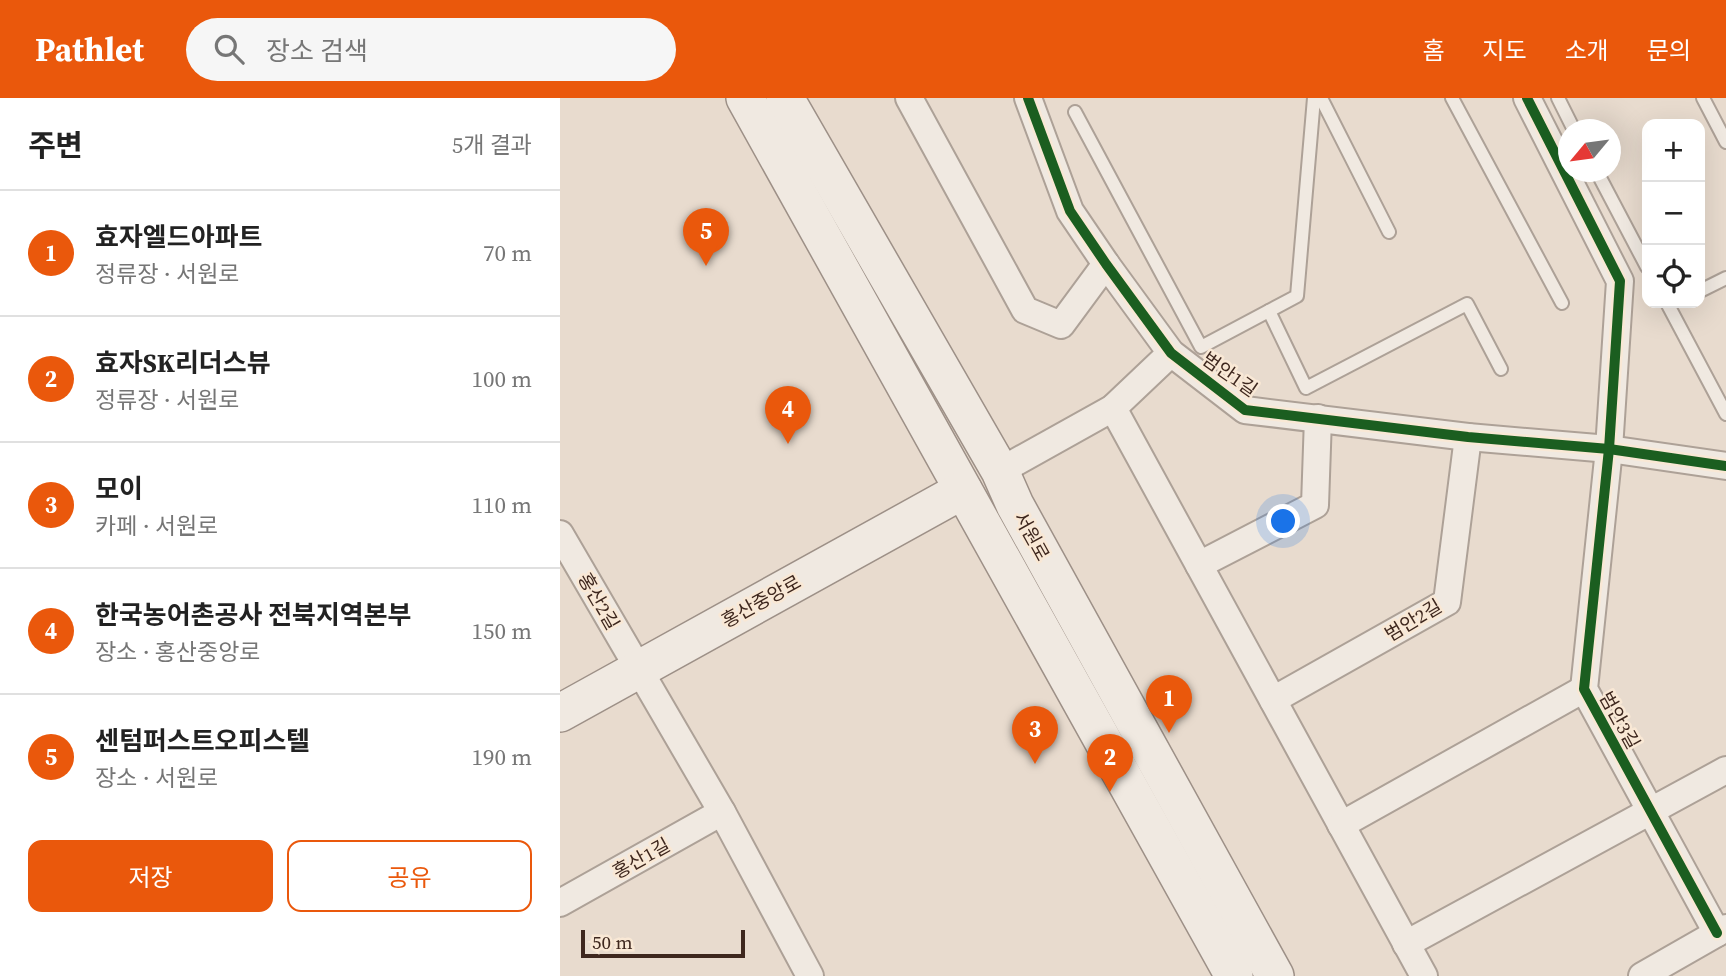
<!DOCTYPE html>
<html lang="ko">
<meta charset="utf-8">
<style>
:root{--surface:#fff;--page:#f6f6f6;--text:#222;--muted:#767676;--line:#e0e0e0;--accent:#ea580c}
body{margin:0;font-family:"Source Serif 4","Noto Sans KR",serif;background:var(--page);color:var(--text)}
.controls{position:absolute;right:21px;top:21px;display:grid;overflow:hidden;border-radius:14px;box-shadow:0 7px 28px #0002}
.controls button{width:63px;height:63px;display:grid;place-items:center;padding:0;border:0;border-bottom:2px solid var(--line);background:var(--surface);color:var(--text);font:35px sans-serif}
.compass{position:absolute;left:998px;top:21px;width:63px;height:63px;border-radius:50%;background:var(--surface);box-shadow:0 7px 28px #0002;rotate:241deg}
.scale{position:absolute;left:21px;bottom:18px;width:164px;box-sizing:border-box;padding-left:7px;border:4px solid #3e271e;border-top:0;font-size:19px;line-height:24px;white-space:nowrap;color:#3e271e;-webkit-text-stroke:5px #f9e8d5;paint-order:stroke}
.you{position:absolute;left:724px;top:424px;width:24px;height:24px;margin:-18px;border:5px solid #fff;border-radius:50%;background:#1a73e8;box-shadow:0 0 0 10px #1a73e833}
.badge{display:grid;place-items:center;width:46px;height:46px;border-radius:50%;background:var(--accent);color:#fff;font-size:23px;font-weight:700}
.pin{position:absolute;translate:-50% -58px;filter:drop-shadow(0 2px 4px #0008)}
.pin::after{content:'';position:absolute;top:37px;width:24px;height:21px;background:inherit;clip-path:polygon(0 0,100% 0,50% 100%)}
.list{margin:0;padding:0;list-style:none}
h2{display:flex;justify-content:space-between;align-items:center;height:91px;margin:0;padding:0 28px;font-size:30px}
h2 small{font-size:23px;font-weight:400;color:var(--muted)}
.list li{display:grid;grid-template-columns:46px 1fr auto;gap:21px;align-items:center;box-sizing:border-box;height:126px;padding:0 28px;border-top:2px solid var(--line)}
.list b{display:block;font-size:26px;white-space:nowrap}
.list p{margin:0;font-size:23px;white-space:nowrap;color:var(--muted)}
.list em{font-size:23px;font-style:normal;color:var(--muted)}
.actions{display:flex;gap:14px;padding:21px 28px}
.actions a{flex:1;padding:16px 0;border:2px solid var(--accent);border-radius:14px;text-align:center;font-size:24px;color:var(--accent)}
.actions .main{background:var(--accent);color:#fff}
.icon{flex:none;width:38px;height:38px;fill:none;stroke:currentColor;stroke-width:2;stroke-linecap:round;stroke-linejoin:round}
.map{position:relative;flex:none;width:1166px;height:878px;overflow:hidden}
header{display:flex;align-items:center;gap:42px;box-sizing:border-box;height:98px;padding:0 35px;background:var(--accent);color:#fff}
header strong{font-size:33px}
nav{display:flex;gap:38px;margin-inline-start:auto;font-size:24px}
.search{width:490px;height:63px;background:var(--page);display:flex;align-items:center;gap:18px;box-sizing:border-box;padding:0 24px;border-radius:38px;color:var(--muted);font-size:26px}
main{display:flex}
aside{flex:1;background:var(--surface)}
.map>svg:first-child{display:block}
.lines{fill:none;stroke-linecap:round;stroke-linejoin:round}
.lane-casing{stroke:#ada197;stroke-width:16}
.street-casing{stroke:#ada197;stroke-width:30}
.secondary-casing{stroke:#9d9087;stroke-width:40}
.lane{stroke:#f0e9e1;stroke-width:12}
.street{stroke:#f0e9e1;stroke-width:26}
.secondary{stroke:#f0e9e1;stroke-width:37}
.cycleway-casing{stroke:#f9e8d5;stroke-width:15}
.cycleway{stroke:#1b5e20;stroke-width:10}
.labels{text-anchor:middle;stroke-width:5;stroke-linejoin:round;paint-order:stroke}
.street-label{font-size:19px;fill:#3e271e;stroke:#f9e8d5}
</style>
<header>
<strong>Pathlet</strong>
<div class="search"><svg class="icon" aria-label="search" viewBox="0 0 24 24"><circle cx="10" cy="10" r="6"/><path d="M15 15l6 6"/></svg>장소 검색</div>
<nav><a>홈</a><a>지도</a><a>소개</a><a>문의</a></nav>
</header>
<main>
<aside>
<h2>주변<small>5개 결과</small></h2>
<ul class="list">
<li><span class="badge">1</span><div><b>효자엘드아파트</b><p>정류장 · 서원로</p></div><em>70 m</em></li>
<li><span class="badge">2</span><div><b>효자SK리더스뷰</b><p>정류장 · 서원로</p></div><em>100 m</em></li>
<li><span class="badge">3</span><div><b>모이</b><p>카페 · 서원로</p></div><em>110 m</em></li>
<li><span class="badge">4</span><div><b>한국농어촌공사 전북지역본부</b><p>장소 · 홍산중앙로</p></div><em>150 m</em></li>
<li><span class="badge">5</span><div><b>센텀퍼스트오피스텔</b><p>장소 · 서원로</p></div><em>190 m</em></li>
</ul>
<div class="actions"><a class="main">저장</a><a>공유</a></div>
</aside>
<div class="map">
<svg width="1166" height="878" viewBox="0 0 1166 878">
<rect width="100%" height="100%" fill="#e8dbce"/>
<g class="lines">
<g class="lane-casing">
<g id="lane">
<polyline points="761,0 829,134"/>
<polyline points="892,0 1002,205"/>
<polyline points="998,0 1014,32"/>
<polyline points="1143,0 1166,44"/>
<polyline points="515,14 641,249 737,198 754,0"/>
<polyline points="1037,74 1087,169"/>
<polyline points="1140,193 1166,180"/>
<polyline points="1107,205 1166,316"/>
<polyline points="709,213 746,290 907,206 941,271"/>
</g>
</g>
<g class="street-casing">
<g id="street">
<polyline points="349,0 465,212 501,227 546,166"/>
<polyline points="468,0 510,113 546,166 611,255 685,312 908,339 1049,351 1166,368"/>
<polyline points="967,0 1060,183 1049,351 1024,591 1157,835"/>
<polyline points="553,310 864,878"/>
<polyline points="440,373 553,310 611,255"/>
<polyline points="0,436 162,714 250,878"/>
<polyline points="639,467 755,407 758,320"/>
<polyline points="713,602 887,504 908,339"/>
<polyline points="781,727 1024,591"/>
<polyline points="0,805 162,714"/>
<polyline points="846,846 1166,672"/>
<polyline points="1082,878 1166,830"/>
</g>
</g>
<g class="secondary-casing">
<g id="secondary">
<polyline points="185,0 674,878"/>
<polyline points="225,0 440,373 455,407 715,878"/>
<polyline points="0,615 403,392"/>
</g>
</g>
<use href="#lane" class="lane"/>
<use href="#street" class="street"/>
<use href="#secondary" class="secondary"/>
<g class="cycleway-casing">
<g id="cycleway">
<polyline points="468,0 510,113 546,166 611,255 685,312 908,339 1049,351 1166,368"/>
<polyline points="967,0 1060,183 1049,351 1024,591 1157,835"/>
</g>
</g>
<use href="#cycleway" class="cycleway"/>
</g>
<g class="labels">
<g class="street-label">
<text transform="translate(670 276) rotate(35)" y="7">범안1길</text>
<text transform="translate(472 438) rotate(61)" y="7">서원로</text>
<text transform="translate(39 503) rotate(60)" y="7">홍산2길</text>
<text transform="translate(201 503) rotate(-29)" y="7">홍산중앙로</text>
<text transform="translate(853 522) rotate(-31)" y="7">범안2길</text>
<text transform="translate(1060 622) rotate(61)" y="7">범안3길</text>
<text transform="translate(81 760) rotate(-29)" y="7">홍산1길</text>
</g>
</g>
</svg>
<div class="controls">
<button>+</button>
<button>−</button>
<button><svg class="icon" aria-label="locate" viewBox="0 0 24 24"><circle cx="12" cy="12" r="6"/><path d="M12 2v4M12 18v4M2 12h4M18 12h4"/></svg></button>
</div>
<svg class="compass" viewBox="-18 -18 36 36"><path d="M0-13l5 13h-10z" fill="#e53935"/><path d="M0 13l5-13h-10z" fill="#767676"/></svg>
<div class="scale">50 m</div>
<div class="you"></div>
<div class="pin badge" style="left:609px;top:635px">1</div>
<div class="pin badge" style="left:550px;top:694px">2</div>
<div class="pin badge" style="left:475px;top:666px">3</div>
<div class="pin badge" style="left:228px;top:346px">4</div>
<div class="pin badge" style="left:146px;top:168px">5</div>
</div>
</main>
